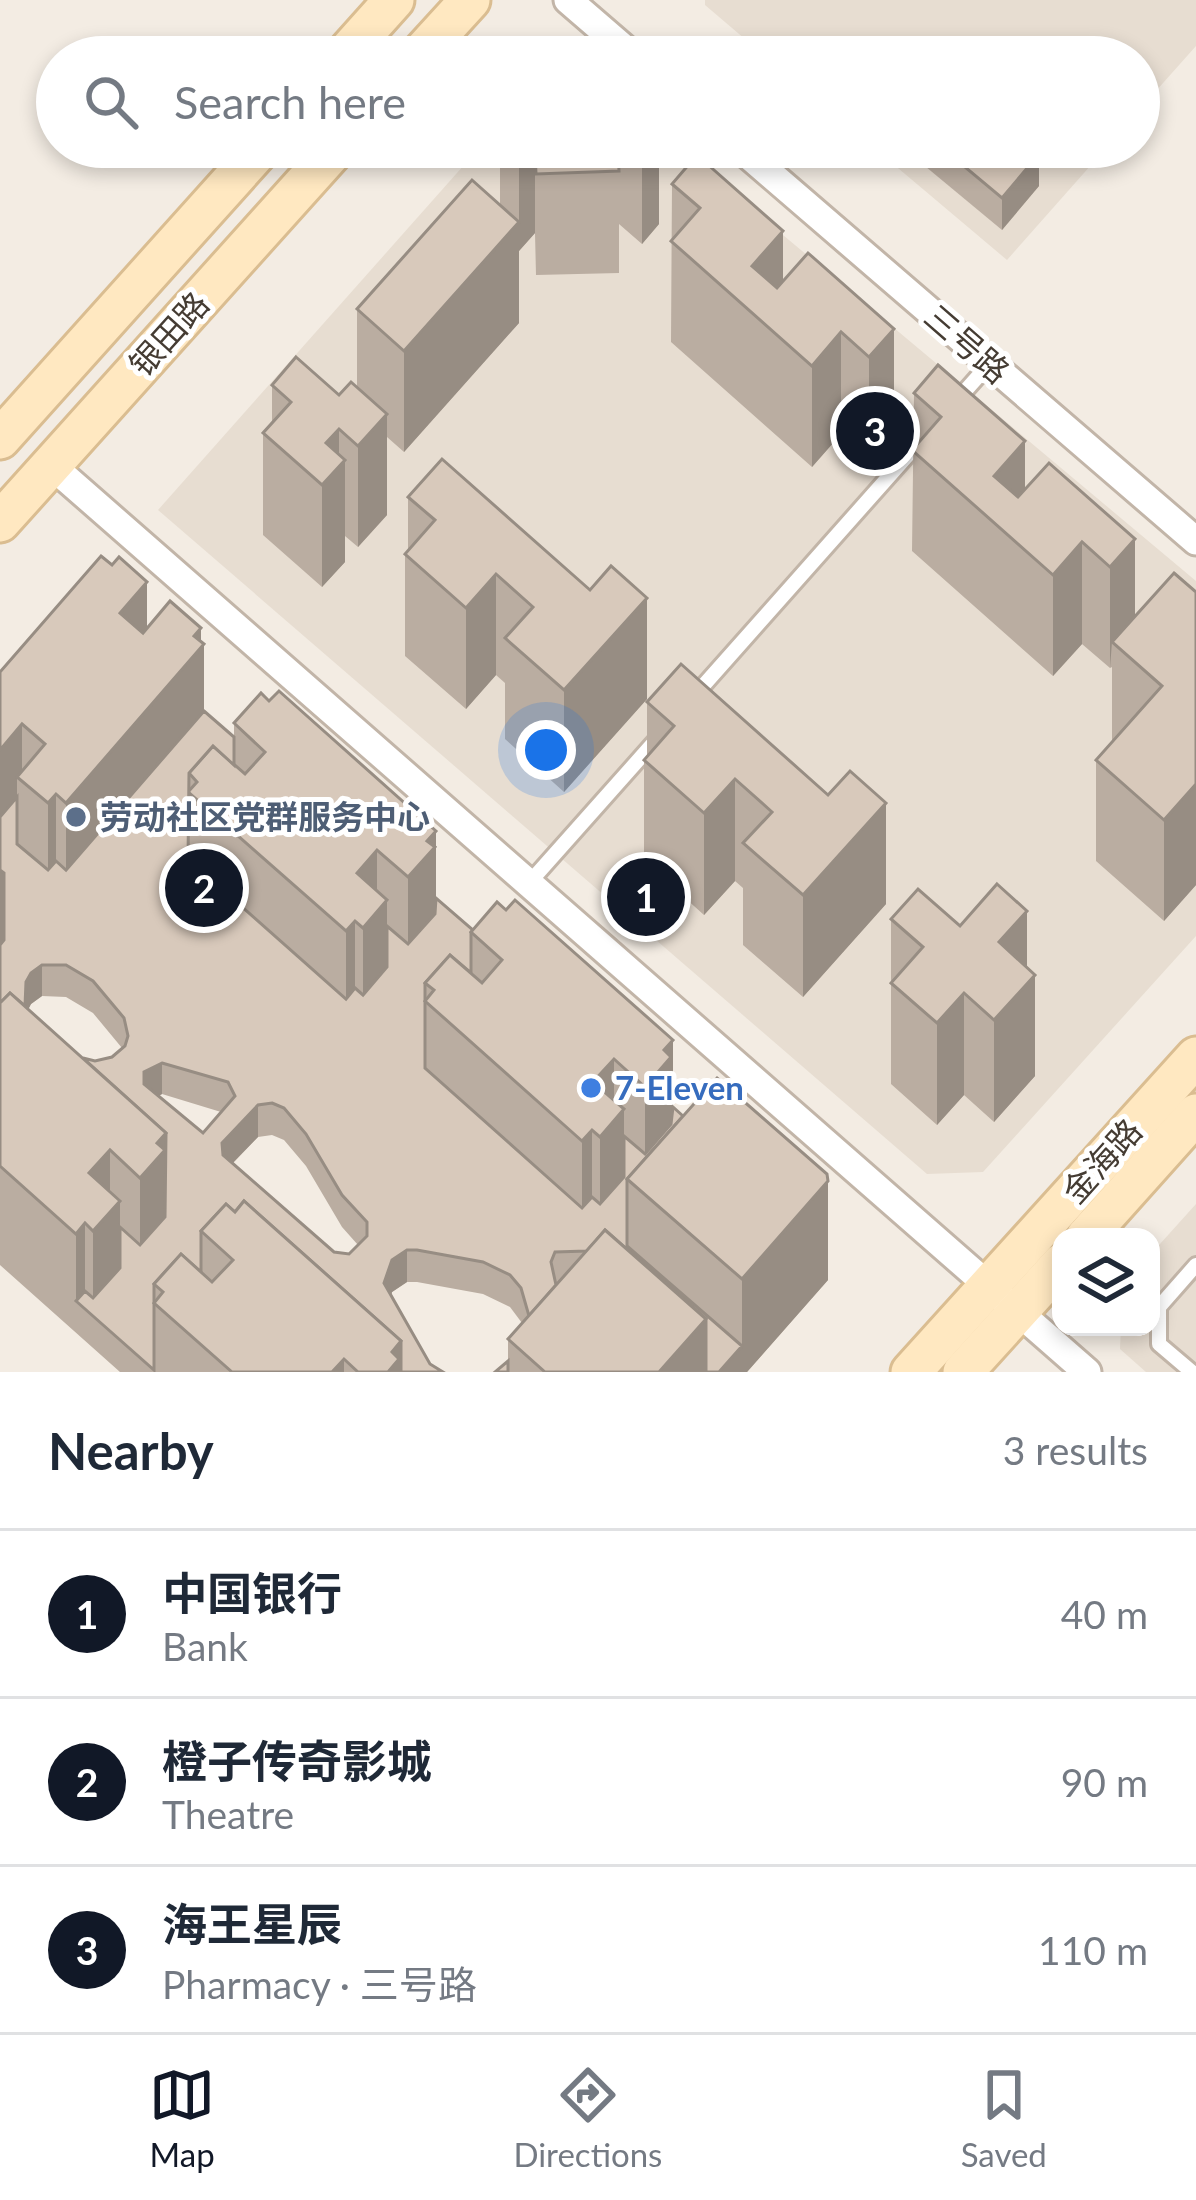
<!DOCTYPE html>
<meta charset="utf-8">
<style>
:root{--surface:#fff;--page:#f6f6f7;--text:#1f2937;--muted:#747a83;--line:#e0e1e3;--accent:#111827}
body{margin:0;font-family:Lato,"Noto Sans SC",sans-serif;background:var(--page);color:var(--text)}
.controls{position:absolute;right:36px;bottom:36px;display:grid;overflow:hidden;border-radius:24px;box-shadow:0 6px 18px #0003}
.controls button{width:108px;height:108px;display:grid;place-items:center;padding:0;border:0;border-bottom:3px solid var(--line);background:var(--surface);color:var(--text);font:60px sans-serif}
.you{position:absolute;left:546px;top:750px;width:42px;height:42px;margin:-30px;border:9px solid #fff;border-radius:50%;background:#1a73e8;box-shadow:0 0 0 18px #1a73e833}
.badge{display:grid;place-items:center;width:78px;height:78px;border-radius:50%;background:var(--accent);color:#fff;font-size:39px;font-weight:700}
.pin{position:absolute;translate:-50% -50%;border:6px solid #fff;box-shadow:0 3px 12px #0006}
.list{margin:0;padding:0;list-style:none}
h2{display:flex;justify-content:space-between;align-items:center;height:156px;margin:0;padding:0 48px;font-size:51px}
h2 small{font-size:39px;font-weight:400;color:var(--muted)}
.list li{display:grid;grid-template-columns:78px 1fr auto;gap:36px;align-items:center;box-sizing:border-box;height:168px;padding:0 48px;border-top:3px solid var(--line)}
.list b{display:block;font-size:45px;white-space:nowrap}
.list p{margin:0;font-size:39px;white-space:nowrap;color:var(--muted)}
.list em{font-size:39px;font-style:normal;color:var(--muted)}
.icon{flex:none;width:66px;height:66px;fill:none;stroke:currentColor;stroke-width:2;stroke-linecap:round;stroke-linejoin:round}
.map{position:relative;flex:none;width:1196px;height:1372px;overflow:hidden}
.search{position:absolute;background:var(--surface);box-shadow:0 6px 18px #0003;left:36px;right:36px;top:36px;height:132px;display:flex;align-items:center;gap:30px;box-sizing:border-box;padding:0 42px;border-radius:66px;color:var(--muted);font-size:45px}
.sheet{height:660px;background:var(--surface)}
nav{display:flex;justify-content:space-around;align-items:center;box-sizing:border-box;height:168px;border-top:3px solid var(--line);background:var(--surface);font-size:33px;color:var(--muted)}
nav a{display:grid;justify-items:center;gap:6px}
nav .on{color:var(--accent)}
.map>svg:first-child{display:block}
.residential{fill:#e7ddd1}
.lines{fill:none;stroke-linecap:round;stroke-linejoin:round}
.lane-casing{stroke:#c2b5a8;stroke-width:20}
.street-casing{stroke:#c2b5a8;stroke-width:33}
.secondary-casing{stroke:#dabd91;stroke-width:45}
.lane{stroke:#fff;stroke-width:14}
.street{stroke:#fff;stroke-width:27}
.secondary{stroke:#ffe8c1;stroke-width:39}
.wall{fill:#baada1;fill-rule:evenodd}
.shaded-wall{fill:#978d83}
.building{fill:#d8c9bb;stroke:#978d83;stroke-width:3;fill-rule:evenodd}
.service-dot{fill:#5c6f8a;stroke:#fff;stroke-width:4.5}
.shop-dot{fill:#3f7fe0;stroke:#fff;stroke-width:4.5}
.labels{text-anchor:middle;stroke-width:10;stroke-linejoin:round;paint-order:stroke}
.street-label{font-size:33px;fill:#453c33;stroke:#fff}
.service-label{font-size:33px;font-weight:bold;fill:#4e5e75;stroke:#fff;text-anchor:start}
.shop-label{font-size:33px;font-weight:bold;fill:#366cbe;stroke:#fff;text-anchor:start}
</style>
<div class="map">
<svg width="1196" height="1372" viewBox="0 0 1196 1372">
<rect width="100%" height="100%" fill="#f3ece3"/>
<g class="residential">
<polygon points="705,0 1196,0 1196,46 1139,110 1139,57 766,57 705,5"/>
<polygon points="480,147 678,147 1196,581 1196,936 983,1172 927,1174 158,510"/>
<polygon points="873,147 1107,147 1007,260"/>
<polygon points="1196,1204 1196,1372 1146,1372 1120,1349 1121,1327 1151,1327 1151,1254"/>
</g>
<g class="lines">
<g class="lane-casing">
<g id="lane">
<polyline points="958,399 990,363"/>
<polyline points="695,695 923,438"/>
<polyline points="529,883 657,739"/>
<polyline points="1192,1372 1159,1344 1159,1307 1196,1265"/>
</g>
</g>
<g class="street-casing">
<g id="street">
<polyline points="568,0 634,57"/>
<polyline points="739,147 1196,541"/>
<polyline points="51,465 1087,1372"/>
</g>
</g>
<g class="secondary-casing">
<g id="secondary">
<polyline points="343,57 394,0"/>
<polyline points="418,57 470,0"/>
<polyline points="0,439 262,147"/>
<polyline points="0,522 337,147"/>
<polyline points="1086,1237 1196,1114"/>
<polyline points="911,1372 1196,1057"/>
<polyline points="963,1372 1061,1264"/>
</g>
</g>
<use href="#lane" class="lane"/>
<use href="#street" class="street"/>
<use href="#secondary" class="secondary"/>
</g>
<g class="wall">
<polygon points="500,147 659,147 659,224 642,244 619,224 619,273 536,275 535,233 519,251 519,323 404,452 387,437 387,515 358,547 345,536 345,562 322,587 263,535 263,433 272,424 272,385 339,395 357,387 357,309 500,206"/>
<polygon points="902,147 1030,147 1039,186 1002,230"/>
<polygon points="672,184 783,280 894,329 894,431 869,458 841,434 812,467 671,342"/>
<polygon points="914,393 1025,489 1135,539 1135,616 1196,592 1196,885 1164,921 1096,861 1096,760 1112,742 1112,667 1110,668 1082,644 1053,676 912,551"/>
<polygon points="408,497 647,699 564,792 505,739 505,683 496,675 466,709 405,656 405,554 408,550"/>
<path d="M147 628 201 642 204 711 234 737V723L436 898 673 1107 828 1280 747 1372H495L508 1361V1339L522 1323 510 1307 483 1294 417 1282H407L392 1292 391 1295 430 1364 443 1372H120L0 1265V672ZM42 996 66 997 93 1013 122 1048 112 1057 95 1061 83 1058 28 1009 31 1004ZM162 1094 221 1112 203 1133 159 1096ZM272 1135 284 1140 306 1166 342 1227 358 1245 349 1254 334 1252 233 1163 258 1137Z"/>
<polygon points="647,702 886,904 803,997 743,945 743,888 735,881 704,915 644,861 644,760 647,756"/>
<polygon points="891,919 960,926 1027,968 1035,1076 994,1122 964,1095 937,1125 891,1084"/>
</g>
<g class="shaded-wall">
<polygon points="521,147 543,147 543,173 535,150 535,233 519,251 519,150"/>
<polygon points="642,147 659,147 659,224 642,244"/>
<polygon points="1039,154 1039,186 1002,230 1002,198"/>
<polygon points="519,222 519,323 404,452 404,351"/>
<polygon points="783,231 783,333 752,266"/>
<polygon points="894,329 894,431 869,458 869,357"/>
<polygon points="841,332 841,434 812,467 812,366"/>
<polygon points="387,414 387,515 358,547 358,446"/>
<polygon points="339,429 339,467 345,460 345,562 322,587 322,485 326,443"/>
<polygon points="1025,441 1025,543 994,476"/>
<polygon points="1135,539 1135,640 1112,642 1110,668 1110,567"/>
<polygon points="1082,542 1082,644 1053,676 1053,575"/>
<polygon points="496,574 496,675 466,709 466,608"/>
<polygon points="147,582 147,681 120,613"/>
<polygon points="647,598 647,699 564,792 564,690"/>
<polygon points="201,628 201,648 204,644 204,743 66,902 66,803"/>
<polygon points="22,724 22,781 17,777 17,829 0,849 0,750"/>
<polygon points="735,779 735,881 704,915 704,813"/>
<polygon points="1196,784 1196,885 1164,921 1164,820"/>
<polygon points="56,794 56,893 48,902 48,803"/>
<polygon points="886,803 886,904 803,997 803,895"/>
<polygon points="436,831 436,930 408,976 408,877 427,841"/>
<polygon points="377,850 377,912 387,900 387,999 363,1027 363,928 357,873"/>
<polygon points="0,857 4,873 4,972 0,976"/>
<polygon points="1027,911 1027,983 1035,975 1035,1076 994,1122 994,1020 999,942"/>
<polygon points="355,921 355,1020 346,1030 346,931"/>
<polygon points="42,965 42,996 31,1004 26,1014 26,982 31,973"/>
<polygon points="964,993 964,1095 937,1125 937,1023"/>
<polygon points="673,1040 673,1139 645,1186 645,1087 664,1050"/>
<polygon points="614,1059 614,1121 624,1109 624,1208 600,1236 600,1137 593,1082"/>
<polygon points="162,1063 162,1094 144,1104 144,1072"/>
<polygon points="258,1105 258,1137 222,1174 222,1143"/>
<polygon points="592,1130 592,1229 582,1240 582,1141"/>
<polygon points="166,1133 165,1233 140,1277 140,1178 157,1143"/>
<polygon points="110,1150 110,1212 120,1201 120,1300 93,1316 93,1231 89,1173"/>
<polygon points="828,1181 828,1280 747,1372 742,1372 742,1279"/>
<polygon points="85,1223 85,1309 76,1301 76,1333 76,1234"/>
<polygon points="407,1250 407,1282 392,1292 384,1315 384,1283 392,1260"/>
<polygon points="706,1319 706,1372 659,1372"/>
<polygon points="401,1341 401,1372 388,1372 392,1352"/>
<polygon points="742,1346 742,1372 719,1372"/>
<polygon points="344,1359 344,1372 332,1372"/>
</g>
<g class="building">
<polygon points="543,147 618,149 619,171 536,174 535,150 544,150"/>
<polygon points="941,147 1030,147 1039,154 1002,198"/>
<polygon points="697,155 783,231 752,266 777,288 808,253 894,329 869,357 841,332 812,366 671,241 700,208 672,184"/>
<polygon points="472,180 519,222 404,351 357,309"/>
<polygon points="296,357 339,395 351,382 387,414 358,446 339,429 326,443 345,460 322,485 263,433 291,402 272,385"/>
<polygon points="938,365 1025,441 994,476 1018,497 1049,463 1135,539 1110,567 1082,542 1053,575 912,450 941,417 914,393"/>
<polygon points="442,459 590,590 611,566 647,598 564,690 505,638 533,607 496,574 466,608 405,554 435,520 408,497"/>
<polygon points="101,556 112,565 119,557 147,582 120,613 143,633 170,601 201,628 194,636 204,644 66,803 56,794 48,803 17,777 45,744 22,724 0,750 0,672"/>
<polygon points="1174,573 1196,592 1196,784 1164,820 1096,760 1162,686 1112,642"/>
<polygon points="681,664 828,795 850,771 886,803 803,895 743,843 772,812 735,779 704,813 644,760 674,726 647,702"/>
<polygon points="279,691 436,831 427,841 435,847 408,877 377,850 357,873 387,900 363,928 355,921 346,931 188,792 197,782 189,773 213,746 245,774 265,752 234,723 261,693 269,701"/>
<path d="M204 711 234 737V765L213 746 189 773 188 859 346 999 355 988 363 995 387 967V926L408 944 435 914 436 898 473 930 471 932V973L450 955 425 983V1068L582 1208 592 1197 600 1204 624 1177V1136L645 1154 671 1124 673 1107 683 1116 627 1179V1246L742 1346 719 1372H706V1319L605 1230 587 1251 555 1252 551 1262 556 1285 529 1316 521 1288 510 1275 483 1262 417 1250H407L392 1260 384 1283 430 1364 443 1372H401V1341L244 1201 235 1212 226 1204 201 1231V1272L181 1254 154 1284V1370L76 1301 85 1291 93 1298 120 1268V1227L140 1245 165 1217 166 1133 83 1058 95 1061 112 1057 125 1046 128 1036 124 1018 93 981 66 965H42L31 973 26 982 25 1006 10 993 0 1003V945L4 940V873L0 870V817L17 797V844L48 870 56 861 66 870ZM162 1063 228 1082 235 1096 203 1133 144 1084V1072ZM272 1103 284 1108 306 1134 342 1195 367 1222V1236L349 1254 334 1252 223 1155 222 1143 258 1105Z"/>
<polygon points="997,884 1027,911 999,942 1035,975 994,1020 964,993 937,1023 891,983 923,947 891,919 918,889 960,926"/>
<polygon points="515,900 673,1040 664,1050 671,1057 645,1087 614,1059 593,1082 624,1109 600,1137 592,1130 582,1141 425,1001 434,990 425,983 450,955 482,983 502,960 471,932 497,902 506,910"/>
<polygon points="10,993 166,1133 157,1143 165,1150 140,1178 110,1150 89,1173 120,1201 93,1231 85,1223 76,1234 0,1166 0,1003"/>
<polygon points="717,1078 827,1174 828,1181 742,1279 627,1179"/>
<polygon points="244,1201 401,1341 392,1352 399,1359 388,1372 358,1372 344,1359 332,1372 232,1372 154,1303 163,1292 154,1284 181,1254 212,1282 233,1260 201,1231 226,1204 235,1212"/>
<polygon points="605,1230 706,1319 659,1372 545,1372 508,1339"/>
<polygon points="508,1361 508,1372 495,1372"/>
</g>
<circle class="service-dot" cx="76" cy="817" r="12"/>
<circle class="shop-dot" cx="591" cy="1088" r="12"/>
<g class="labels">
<g class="street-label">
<text transform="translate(169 334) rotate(-48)" y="12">银田路</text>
<text transform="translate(967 344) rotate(41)" y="12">三号路</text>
<text transform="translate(1102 1161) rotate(-48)" y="12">金海路</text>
</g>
<g class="service-label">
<text x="100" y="829">劳动社区党群服务中心</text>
</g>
<g class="shop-label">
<text x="615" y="1100">7-Eleven</text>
</g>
</g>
</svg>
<div class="controls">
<button><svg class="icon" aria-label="layers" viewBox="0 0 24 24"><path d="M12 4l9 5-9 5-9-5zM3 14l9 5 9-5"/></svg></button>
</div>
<div class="you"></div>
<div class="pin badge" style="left:646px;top:897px">1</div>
<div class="pin badge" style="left:204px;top:888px">2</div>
<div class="pin badge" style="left:875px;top:431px">3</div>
<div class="search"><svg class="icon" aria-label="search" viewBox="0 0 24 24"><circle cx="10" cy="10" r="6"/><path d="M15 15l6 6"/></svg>Search here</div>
</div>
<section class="sheet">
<h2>Nearby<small>3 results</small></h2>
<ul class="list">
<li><span class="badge">1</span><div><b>中国银行</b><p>Bank</p></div><em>40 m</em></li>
<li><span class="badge">2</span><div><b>橙子传奇影城</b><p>Theatre</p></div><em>90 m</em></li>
<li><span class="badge">3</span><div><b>海王星辰</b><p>Pharmacy · 三号路</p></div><em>110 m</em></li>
</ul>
</section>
<nav>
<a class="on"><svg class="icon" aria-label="map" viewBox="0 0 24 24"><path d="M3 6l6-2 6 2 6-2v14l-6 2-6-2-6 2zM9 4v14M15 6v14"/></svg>Map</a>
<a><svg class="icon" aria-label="directions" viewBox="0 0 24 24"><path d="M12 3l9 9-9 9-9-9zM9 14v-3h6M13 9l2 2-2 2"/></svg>Directions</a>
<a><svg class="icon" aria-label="saved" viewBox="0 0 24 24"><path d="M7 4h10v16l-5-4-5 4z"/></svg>Saved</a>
</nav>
